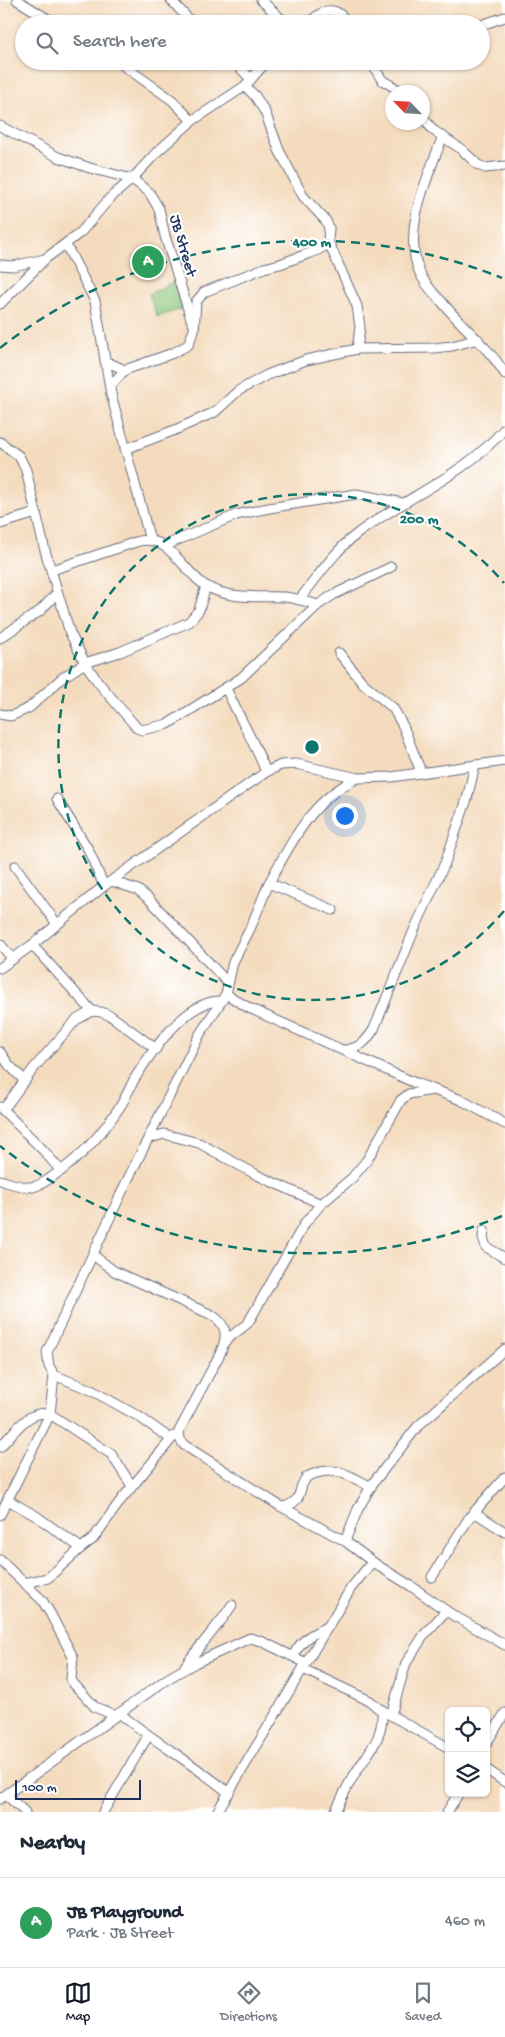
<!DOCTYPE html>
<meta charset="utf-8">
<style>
:root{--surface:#fff;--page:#f6f6f7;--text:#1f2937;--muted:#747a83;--line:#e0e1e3;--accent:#111827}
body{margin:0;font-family:"Gochi Hand",sans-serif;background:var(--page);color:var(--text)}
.controls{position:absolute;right:15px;bottom:15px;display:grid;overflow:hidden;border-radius:8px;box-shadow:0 1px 4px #0004}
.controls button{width:45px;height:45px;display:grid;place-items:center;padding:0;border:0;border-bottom:1px solid var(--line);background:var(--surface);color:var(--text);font:25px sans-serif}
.compass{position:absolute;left:385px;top:85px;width:45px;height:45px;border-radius:50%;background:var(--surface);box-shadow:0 1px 4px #0004;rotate:295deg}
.scale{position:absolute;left:15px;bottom:12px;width:126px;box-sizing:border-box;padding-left:5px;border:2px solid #1b2f5e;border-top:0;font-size:14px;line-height:18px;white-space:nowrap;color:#1b2f5e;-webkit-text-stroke:4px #fff;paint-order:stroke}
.you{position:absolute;left:344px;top:815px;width:18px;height:18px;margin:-12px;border:4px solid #fff;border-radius:50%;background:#1a73e8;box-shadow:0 0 0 8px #1a73e833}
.badge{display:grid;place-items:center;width:32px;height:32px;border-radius:50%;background:var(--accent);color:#fff;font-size:16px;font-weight:700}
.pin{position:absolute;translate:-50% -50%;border:2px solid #fff;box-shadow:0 1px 5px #0006}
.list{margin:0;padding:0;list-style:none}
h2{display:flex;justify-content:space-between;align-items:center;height:65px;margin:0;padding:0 20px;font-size:21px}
h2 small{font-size:16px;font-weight:400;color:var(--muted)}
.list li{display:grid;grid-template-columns:32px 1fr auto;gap:15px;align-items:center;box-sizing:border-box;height:90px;padding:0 20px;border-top:1px solid var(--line)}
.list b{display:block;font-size:19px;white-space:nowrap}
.list p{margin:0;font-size:16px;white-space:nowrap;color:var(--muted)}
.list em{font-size:16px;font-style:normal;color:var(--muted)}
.icon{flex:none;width:28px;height:28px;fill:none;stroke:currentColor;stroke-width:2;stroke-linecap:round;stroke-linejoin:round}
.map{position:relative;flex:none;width:505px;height:1812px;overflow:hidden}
.search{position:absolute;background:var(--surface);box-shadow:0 1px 4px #0004;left:15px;right:15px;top:15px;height:55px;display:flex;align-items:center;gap:12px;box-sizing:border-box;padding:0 18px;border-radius:28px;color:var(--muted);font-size:19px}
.sheet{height:155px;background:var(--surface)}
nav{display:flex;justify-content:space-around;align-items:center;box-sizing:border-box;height:70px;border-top:1px solid var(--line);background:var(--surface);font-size:14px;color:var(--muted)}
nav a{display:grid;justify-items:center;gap:2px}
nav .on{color:var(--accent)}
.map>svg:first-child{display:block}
.green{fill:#8fc87b;stroke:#557c6c}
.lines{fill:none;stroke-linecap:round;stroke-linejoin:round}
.minor-casing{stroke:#676b7f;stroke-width:11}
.minor{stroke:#fff;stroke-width:9}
.ring{fill:none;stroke:#0f766e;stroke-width:2.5;stroke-dasharray:9 6}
.labels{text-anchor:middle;stroke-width:4.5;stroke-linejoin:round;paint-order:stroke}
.street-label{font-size:16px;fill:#1b2f5e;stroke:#fff}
.centre{fill:#0f766e;stroke:#fff;stroke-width:2.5}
.ring-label{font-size:15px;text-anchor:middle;font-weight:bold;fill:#0f766e;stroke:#fff;stroke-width:4.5;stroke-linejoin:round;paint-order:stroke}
</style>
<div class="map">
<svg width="505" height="1812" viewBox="0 0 505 1812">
<rect width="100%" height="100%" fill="#fff"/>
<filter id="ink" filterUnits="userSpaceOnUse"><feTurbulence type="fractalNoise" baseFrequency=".02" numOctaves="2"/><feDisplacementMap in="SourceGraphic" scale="10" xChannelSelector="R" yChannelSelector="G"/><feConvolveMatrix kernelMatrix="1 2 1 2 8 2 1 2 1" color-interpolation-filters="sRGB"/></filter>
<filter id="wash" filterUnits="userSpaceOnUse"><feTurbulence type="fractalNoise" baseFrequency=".0096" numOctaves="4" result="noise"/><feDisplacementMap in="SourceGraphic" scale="20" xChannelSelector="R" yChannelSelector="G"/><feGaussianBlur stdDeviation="1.12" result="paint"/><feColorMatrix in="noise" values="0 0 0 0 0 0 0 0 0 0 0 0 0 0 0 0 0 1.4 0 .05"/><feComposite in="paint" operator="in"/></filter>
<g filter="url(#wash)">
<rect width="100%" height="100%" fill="#f4dbbd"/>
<g class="green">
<polygon points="149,250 151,257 155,255 161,268 144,275 135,256"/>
<polygon points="173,282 182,309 157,317 149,294"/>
</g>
</g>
<g filter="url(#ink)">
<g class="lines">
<g class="minor-casing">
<g id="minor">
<polyline points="17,0 56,24"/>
<polyline points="171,0 193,24"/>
<polyline points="261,0 287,24"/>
<path d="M307 24C321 11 335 2 348 24"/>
<polyline points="481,25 505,17"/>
<polyline points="117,61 172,100 192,121"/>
<polyline points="233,61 251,79"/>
<polyline points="370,61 382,80 402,92"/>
<polyline points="422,116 433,130 461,149 478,165 485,168 505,166"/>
<polyline points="0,126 58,157 90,168 132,179 149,192 159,209 165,236 192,322"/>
<path d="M442 138C428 178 402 228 419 271 423 281 434 294 442 302 462 327 488 346 505 374"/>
<polyline points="328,241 357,306 360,327 357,349"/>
<polyline points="66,245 95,301 111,394 150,540"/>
<polyline points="0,265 13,266 45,259"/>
<polyline points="0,304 45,259 81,232 110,198 132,179 158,151 192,121 245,86 267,61"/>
<polyline points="105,361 125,370"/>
<polyline points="110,386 125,370 173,353 188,345 194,330 196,302 204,292 264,268 280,264 318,250 325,246 328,241 329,228 326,221 303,196 279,150 265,112 255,96 245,86"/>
<polyline points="0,442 19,456 26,470 44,547 70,633 85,663 98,682 137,728 142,730 168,724 241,678 318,605 333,595 391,567"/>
<polyline points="125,449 175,430 215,412 238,391 267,375 306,360 357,349 434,348 452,346 478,339"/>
<polyline points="0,524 36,513"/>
<polyline points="164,546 236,515 269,508 356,494 403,503"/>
<path d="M52 570 139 541C169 534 184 573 206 586 230 600 258 596 285 597 296 598 307 602 318 605"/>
<path d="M299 600C318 577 334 551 357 534 405 497 465 476 505 428"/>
<polyline points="0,638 40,611 57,593"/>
<polyline points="339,653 363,683 393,708 403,726 421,772"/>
<path d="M226 688C238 716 255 743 266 772"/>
<polyline points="0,714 11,716 29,708 62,678 85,663 120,652 189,622 199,610 206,586"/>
<polyline points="57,799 88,849 104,886"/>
<polyline points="15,866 57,924"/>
<polyline points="112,881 138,890 149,899 228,983"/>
<path d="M269 883C292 841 312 799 358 778"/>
<polyline points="0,944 13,959"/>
<polyline points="32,945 92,1011"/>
<polyline points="0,968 32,945 104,886 266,772 281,765 296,764 358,778 391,777 505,761"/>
<polyline points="226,994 249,1008 413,1082 461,1100 505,1124"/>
<path d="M345 1050C360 1048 366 1042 374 1029L415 928 445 863 467 799 475 765"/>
<polyline points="0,1052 9,1065 25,1081"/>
<polyline points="0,1107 43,1150 61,1171"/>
<polyline points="3,1110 34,1068 76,1020 92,1011 101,1012 111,1016 156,1049"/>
<polyline points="150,1138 164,1134 199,1143 257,1175 321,1204"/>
<path d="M0 1180C10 1183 22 1188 33 1187 42 1185 49 1179 56 1174 82 1157 104 1131 121 1105 126 1097 130 1087 135 1078 152 1051 187 999 222 1001"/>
<polyline points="484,1230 483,1237 486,1247 505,1258"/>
<path d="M93 1255 114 1271 212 1315C229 1326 227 1338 220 1354L179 1431 180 1439 184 1445 280 1506 345 1541 377 1565 411 1586 451 1614 505 1645"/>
<polyline points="225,1341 248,1323 305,1223 321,1204 352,1178 367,1160 401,1100 409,1094 433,1090"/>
<polyline points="171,1439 138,1416 91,1390 54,1375 49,1366 47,1352 127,1181 200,1034 226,994 233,962 250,929 269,883 333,910"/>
<path d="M0 1447C14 1433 28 1409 50 1414L111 1454 132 1486"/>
<polyline points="8,1500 36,1516 81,1548"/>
<path d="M280 1506 284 1507C306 1499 296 1490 306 1478 309 1475 313 1474 317 1473 337 1466 354 1478 371 1487"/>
<polyline points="474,1512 505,1532"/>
<polyline points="0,1515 50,1414 54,1375"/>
<polyline points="345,1541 358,1509 373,1483 418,1426 505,1349"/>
<polyline points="0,1560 42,1600 50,1613 73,1657 71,1679 73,1683 95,1707 116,1716"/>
<polyline points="432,1577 469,1518 505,1477"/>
<polyline points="24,1583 48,1578 81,1548 93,1539 121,1500 174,1436"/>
<path d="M293 1656C301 1639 313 1633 329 1626"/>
<path d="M185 1666C200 1645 218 1627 232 1605"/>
<polyline points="303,1669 370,1701 378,1708 449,1748"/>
<path d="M119 1713C155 1742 194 1764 229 1793"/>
<polyline points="391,1715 406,1663 424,1635 446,1611"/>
<polyline points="486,1744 505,1713"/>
<polyline points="486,1769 505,1782"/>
<polyline points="6,1795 25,1812"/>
<polyline points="0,1799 167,1679 195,1663 250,1638 261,1641 306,1663"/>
<polyline points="103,1812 148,1736"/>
<polyline points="217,1812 351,1588 372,1562"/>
<path d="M335 1812C341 1800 346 1788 353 1777 367 1753 384 1740 382 1710"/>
<polyline points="447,1812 459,1793"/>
</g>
</g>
<use href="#minor" class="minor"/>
</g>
</g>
<g class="ring">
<path d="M504 911A253 253 0 1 1 504 583"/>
<path d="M502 1216A506 506 0 0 1 0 1146M0 348A506 506 0 0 1 502 278"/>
</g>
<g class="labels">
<g class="street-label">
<text transform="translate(185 245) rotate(74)" y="6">JB Street</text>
</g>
</g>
<circle cx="312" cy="747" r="8" class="centre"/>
<g class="ring-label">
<text x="312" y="246">400 m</text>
<text x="419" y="523">200 m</text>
</g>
</svg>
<div class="controls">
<button><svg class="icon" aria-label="locate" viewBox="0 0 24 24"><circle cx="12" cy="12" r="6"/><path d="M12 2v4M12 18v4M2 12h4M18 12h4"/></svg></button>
<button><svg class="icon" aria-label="layers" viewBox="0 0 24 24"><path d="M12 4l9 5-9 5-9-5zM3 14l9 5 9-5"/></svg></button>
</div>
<svg class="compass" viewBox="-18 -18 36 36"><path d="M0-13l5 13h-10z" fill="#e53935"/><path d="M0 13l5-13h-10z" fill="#747a83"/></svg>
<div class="scale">100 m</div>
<div class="you"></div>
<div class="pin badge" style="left:148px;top:262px;background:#2e9e5b">A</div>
<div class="search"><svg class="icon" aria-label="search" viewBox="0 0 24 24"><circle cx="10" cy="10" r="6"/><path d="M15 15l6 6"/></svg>Search here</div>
</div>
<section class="sheet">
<h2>Nearby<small></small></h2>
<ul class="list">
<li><span class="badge" style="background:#2e9e5b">A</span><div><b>JB Playground</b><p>Park · JB Street</p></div><em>460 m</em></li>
</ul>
</section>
<nav>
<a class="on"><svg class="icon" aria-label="map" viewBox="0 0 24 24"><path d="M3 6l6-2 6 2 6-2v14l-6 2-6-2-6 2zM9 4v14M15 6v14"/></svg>Map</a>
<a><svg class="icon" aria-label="directions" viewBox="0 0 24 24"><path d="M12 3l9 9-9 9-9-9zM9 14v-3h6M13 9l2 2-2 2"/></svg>Directions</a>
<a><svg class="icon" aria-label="saved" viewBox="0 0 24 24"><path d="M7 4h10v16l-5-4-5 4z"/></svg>Saved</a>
</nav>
